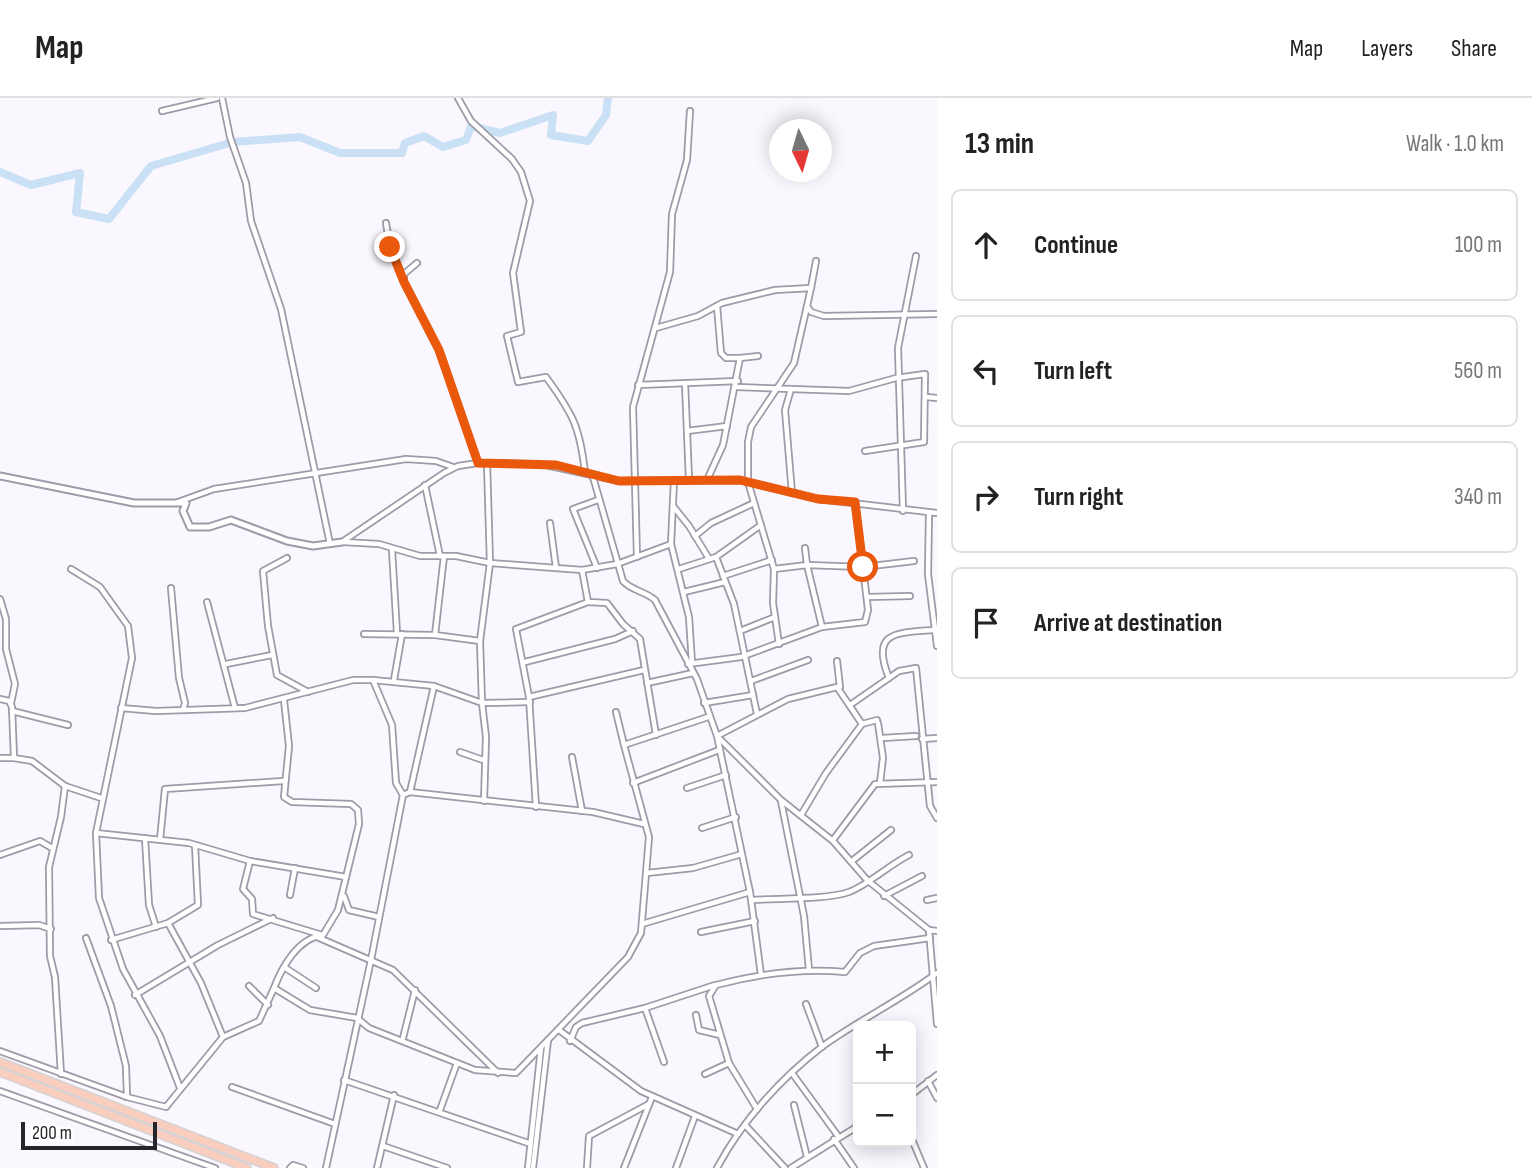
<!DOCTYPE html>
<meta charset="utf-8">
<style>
:root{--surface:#fff;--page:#f2f2f2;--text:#222;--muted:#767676;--line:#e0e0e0}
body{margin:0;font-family:"Sofia Sans Condensed",sans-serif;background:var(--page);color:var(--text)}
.controls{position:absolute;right:21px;bottom:21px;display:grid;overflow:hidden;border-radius:10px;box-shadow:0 4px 18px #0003}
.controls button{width:63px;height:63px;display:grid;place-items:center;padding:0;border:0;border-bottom:2px solid var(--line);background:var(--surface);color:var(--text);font:35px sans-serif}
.compass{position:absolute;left:769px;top:21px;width:63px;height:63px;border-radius:50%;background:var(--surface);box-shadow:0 4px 18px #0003;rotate:175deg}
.scale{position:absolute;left:21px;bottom:18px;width:136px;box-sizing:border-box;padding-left:7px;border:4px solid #26252a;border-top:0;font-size:19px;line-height:24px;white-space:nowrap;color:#26252a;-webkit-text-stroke:5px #fff;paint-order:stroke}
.stop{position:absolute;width:21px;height:21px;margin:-16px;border:5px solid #ea580c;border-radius:50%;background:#fff}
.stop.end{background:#ea580c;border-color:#fff;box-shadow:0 2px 7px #0008}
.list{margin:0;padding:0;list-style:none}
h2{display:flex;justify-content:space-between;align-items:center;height:91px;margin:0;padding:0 28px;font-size:30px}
h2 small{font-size:23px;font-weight:400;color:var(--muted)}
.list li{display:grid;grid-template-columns:46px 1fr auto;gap:21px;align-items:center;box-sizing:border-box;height:112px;margin:0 14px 14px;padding:0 14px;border:2px solid var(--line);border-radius:10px}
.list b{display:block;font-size:26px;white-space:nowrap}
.list em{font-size:23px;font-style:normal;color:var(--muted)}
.icon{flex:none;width:38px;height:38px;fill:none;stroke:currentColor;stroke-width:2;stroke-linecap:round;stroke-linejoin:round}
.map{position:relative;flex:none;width:937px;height:1070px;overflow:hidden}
header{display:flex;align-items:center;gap:42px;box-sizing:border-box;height:98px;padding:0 35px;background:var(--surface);border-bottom:2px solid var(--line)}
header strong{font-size:33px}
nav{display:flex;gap:38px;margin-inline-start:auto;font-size:24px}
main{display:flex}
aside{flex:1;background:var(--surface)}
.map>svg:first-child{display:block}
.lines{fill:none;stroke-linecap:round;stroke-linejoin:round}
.river{stroke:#c9e0f5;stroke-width:8}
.minor-casing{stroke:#9e9aa7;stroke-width:8}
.tertiary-casing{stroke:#9e9aa7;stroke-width:9}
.primary-casing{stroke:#d4d3d4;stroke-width:10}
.minor{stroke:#fff;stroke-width:4.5}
.tertiary{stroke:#fff;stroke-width:5}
.primary{stroke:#f9cebf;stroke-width:7}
.route{stroke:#ea580c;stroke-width:9}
</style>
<header>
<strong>Map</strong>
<nav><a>Map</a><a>Layers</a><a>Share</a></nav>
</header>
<main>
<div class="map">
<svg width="937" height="1070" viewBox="0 0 937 1070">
<rect width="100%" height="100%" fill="#faf8fe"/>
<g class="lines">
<polyline class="river" points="0,74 31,87 80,75 76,114 109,121 151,68 233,44 300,39 340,55 402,55 405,45 424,38 443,49 466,42 471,28 500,35 553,17 551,37 588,43 606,17 608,0"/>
<g class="minor-casing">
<g id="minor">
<polyline points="222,0 230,39 246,85 251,123 281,211 330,446"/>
<path d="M458 0 471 23 512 61 521 74 530 103 513 175 521 234 507 238 518 284 546 279C573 316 580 329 585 375"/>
<polyline points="162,13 217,0"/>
<polyline points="386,125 390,149 403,179"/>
<polyline points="417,165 404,176 404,184 439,252 478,365"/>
<polyline points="811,190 816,163"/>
<polyline points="717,208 721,255 726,260 740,260"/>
<polyline points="656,230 698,218 722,205 775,192 811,190 807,208 811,214 824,218 937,216"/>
<polyline points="685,285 689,382"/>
<polyline points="638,287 738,283"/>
<polyline points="737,289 849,293 896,280 925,276 924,344 865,353"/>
<polyline points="791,291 785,312 792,395"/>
<polyline points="926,299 937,300"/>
<polyline points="687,333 727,328"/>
<path d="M593 379 623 483C632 493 645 493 655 502L697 581 717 638 781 702 833 743 867 782 929 832 937 833"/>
<polyline points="707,382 723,347 740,260 758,258"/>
<polyline points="425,387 440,458"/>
<polyline points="178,404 214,391 406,361 436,363 453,369"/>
<polyline points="673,408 689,428 708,459"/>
<polyline points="903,413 898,250 916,158"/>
<polyline points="929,416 928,476 937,548"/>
<polyline points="550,425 556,470"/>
<polyline points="695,438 711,425 754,405"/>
<polyline points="342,444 444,375 458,368 478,365 541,366 619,383 740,382 818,401 937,415"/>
<polyline points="343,444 379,446 420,458 456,458 490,465 582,472 617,466 671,446 674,382"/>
<polyline points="671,446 689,519 692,565"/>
<polyline points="392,452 397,535"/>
<polyline points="637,459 633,309 670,174 672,116 687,62 690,13"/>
<polyline points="716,459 761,427"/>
<polyline points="287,460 263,473 268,528 277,577 308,594"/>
<polyline points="597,470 573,411 598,402"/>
<polyline points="71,471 100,489 128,528 132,560 96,735 99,800 123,871 160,938 180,990"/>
<polyline points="679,471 716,459 734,506 757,616"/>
<polyline points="774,471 807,467 805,450"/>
<polyline points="582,472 588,504 607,505 623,526 640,541 656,637"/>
<polyline points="723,478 772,462"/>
<polyline points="171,490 179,580 185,605 183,612"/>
<polyline points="684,494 725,484"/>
<polyline points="867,499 910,498"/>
<polyline points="0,501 6,521 6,551 15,586 11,605"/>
<polyline points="207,504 235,610"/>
<polyline points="822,529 865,524 868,512 863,469 914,463"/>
<polyline points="740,533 775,519"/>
<polyline points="364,536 435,537 480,543 490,465 487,365"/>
<polyline points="435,537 444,458"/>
<polyline points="480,543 482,605 486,639 484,703"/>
<polyline points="779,546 773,505 774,471 748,384 748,344 751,329 794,265 807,208"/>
<polyline points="837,563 840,589"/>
<polyline points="525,564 615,541 633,533"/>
<polyline points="226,566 272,557"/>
<polyline points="688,566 741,559 822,529 807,467 863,469 855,404"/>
<polyline points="889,580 899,573 916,570 930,708 937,720"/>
<polyline points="373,582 392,627 396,685 403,697"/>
<polyline points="394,582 402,536"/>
<polyline points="751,583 808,562"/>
<polyline points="647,585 693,575"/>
<polyline points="529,599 644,572"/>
<polyline points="0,601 9,603 12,609 14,660 32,663 65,688 101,700"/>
<path d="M284 602 289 648 284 699 292 704 351 706 358 712 359 726 338 812 323 837C298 840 282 869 274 890L310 912 357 920 369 930 475 972 516 975 628 859 641 835 649 739 624 647 708 619"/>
<polyline points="704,605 753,597"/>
<path d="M850 607 889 580C870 533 896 535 934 532"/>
<polyline points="121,610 156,613 245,610 353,582 373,582 434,588 482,605 530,604"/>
<polyline points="12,613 68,627"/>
<polyline points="616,614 624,647"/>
<polyline points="878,625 883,660 880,685"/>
<polyline points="882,640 916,638"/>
<polyline points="922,641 937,640"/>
<polyline points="460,654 483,662"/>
<polyline points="572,659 582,713"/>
<polyline points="0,660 14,660"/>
<polyline points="633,685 719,652"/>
<polyline points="687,690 726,677"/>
<polyline points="410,694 434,588"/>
<polyline points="781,703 804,818 809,872"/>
<polyline points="536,709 529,599 516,531 588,504"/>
<polyline points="801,717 826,675 862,626 877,622"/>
<polyline points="702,730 736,719"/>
<polyline points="96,735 189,745 250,763 346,779"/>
<polyline points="145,740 149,807 156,829"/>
<polyline points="160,742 165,691 283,683"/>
<polyline points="833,742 875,686 937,684"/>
<polyline points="0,757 40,743 52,750"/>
<polyline points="250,763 243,791 252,801 253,816 322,837"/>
<polyline points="852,763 891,732"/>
<polyline points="647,775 693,770 742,756"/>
<polyline points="290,797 295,770"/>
<polyline points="344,798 349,812 379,819"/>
<polyline points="884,798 922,778"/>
<path d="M752 802C778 800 826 802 849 794 868 787 889 767 909 757"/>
<polyline points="927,802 937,800"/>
<polyline points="168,825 201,885 223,939"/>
<polyline points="642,826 750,794"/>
<polyline points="0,828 39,827 51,831"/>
<polyline points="929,832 937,926"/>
<polyline points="701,834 755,823"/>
<polyline points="317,839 393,872 498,975"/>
<polyline points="86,840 111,908 126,968 127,999"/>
<polyline points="111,842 168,825 198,807 195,747"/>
<polyline points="284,869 316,890"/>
<polyline points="761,877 750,794 717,638 788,601 837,589 862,626"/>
<polyline points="249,888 268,907"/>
<polyline points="135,897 218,847 273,820"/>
<polyline points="806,906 822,949"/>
<polyline points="645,910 664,964"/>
<polyline points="696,917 699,932 720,937"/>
<polyline points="559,932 641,993 738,1036"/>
<polyline points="403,940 415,892"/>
<polyline points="570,943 576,929 582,925 645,910 715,887"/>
<polyline points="0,953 127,999 166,1009 223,939 259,923 274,890"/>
<polyline points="792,975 838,1038"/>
<polyline points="61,976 55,879 50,858 49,769 61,719 65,688"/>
<polyline points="705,976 729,965"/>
<polyline points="344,982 528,1045"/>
<polyline points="928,983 937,1000"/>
<polyline points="232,989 335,1026"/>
<polyline points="0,993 215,1070"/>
<polyline points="911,997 937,977"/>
<polyline points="794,1007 807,1059"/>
<path d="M757 1011 729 965 709 898 716 887C758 876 802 870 845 874L860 855 874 848 930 840"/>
<polyline points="440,1012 457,965"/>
<polyline points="745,1027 785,1070"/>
<polyline points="911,1039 924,1070"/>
<polyline points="834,1041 854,1070"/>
<polyline points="383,1048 447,1070"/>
<polyline points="290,1070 293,1067 303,1070"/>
<polyline points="326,1070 371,862 403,697 410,694 593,714 644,726"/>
<polyline points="377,1070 394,997"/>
<polyline points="528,1070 541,950"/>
<polyline points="533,1070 548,942"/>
<polyline points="587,1070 589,1038 649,1006"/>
<polyline points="624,1070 652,999"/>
<polyline points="676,1070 695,1018"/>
<path d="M717 1070C742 1023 781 980 823 948 859 922 901 902 937 875"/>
<polyline points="791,1070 858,1028"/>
</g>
</g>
<g class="tertiary-casing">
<polyline id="tertiary" points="0,378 134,405 186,405 183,413 190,429 209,429 231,422 287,443 313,448 342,444"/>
</g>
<g class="primary-casing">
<g id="primary">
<polyline points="0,964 274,1070"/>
<polyline points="0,974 247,1070"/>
</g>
</g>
<use href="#minor" class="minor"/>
<use href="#tertiary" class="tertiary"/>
<use href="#primary" class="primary"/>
</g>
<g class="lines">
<polyline class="route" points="390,149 404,184 439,252 478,365 556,367 619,383 740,382 818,401 855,404 863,469"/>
</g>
</svg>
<div class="controls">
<button>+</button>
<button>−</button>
</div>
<svg class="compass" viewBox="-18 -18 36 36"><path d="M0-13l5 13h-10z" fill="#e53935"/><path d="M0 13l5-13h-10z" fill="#767676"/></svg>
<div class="scale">200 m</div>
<div class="stop" style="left:863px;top:469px"></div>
<div class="stop end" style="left:390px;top:149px"></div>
</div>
<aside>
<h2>13 min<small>Walk · 1.0 km</small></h2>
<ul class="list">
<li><svg class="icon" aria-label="ahead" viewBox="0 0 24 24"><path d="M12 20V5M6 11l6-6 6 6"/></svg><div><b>Continue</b></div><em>100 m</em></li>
<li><svg class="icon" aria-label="left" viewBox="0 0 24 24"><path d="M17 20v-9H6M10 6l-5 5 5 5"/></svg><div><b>Turn left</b></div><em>560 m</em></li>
<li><svg class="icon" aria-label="right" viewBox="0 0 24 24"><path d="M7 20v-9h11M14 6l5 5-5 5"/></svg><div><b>Turn right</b></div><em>340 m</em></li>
<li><svg class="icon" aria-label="arrive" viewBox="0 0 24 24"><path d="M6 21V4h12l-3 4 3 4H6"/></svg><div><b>Arrive at destination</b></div></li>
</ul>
</aside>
</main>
